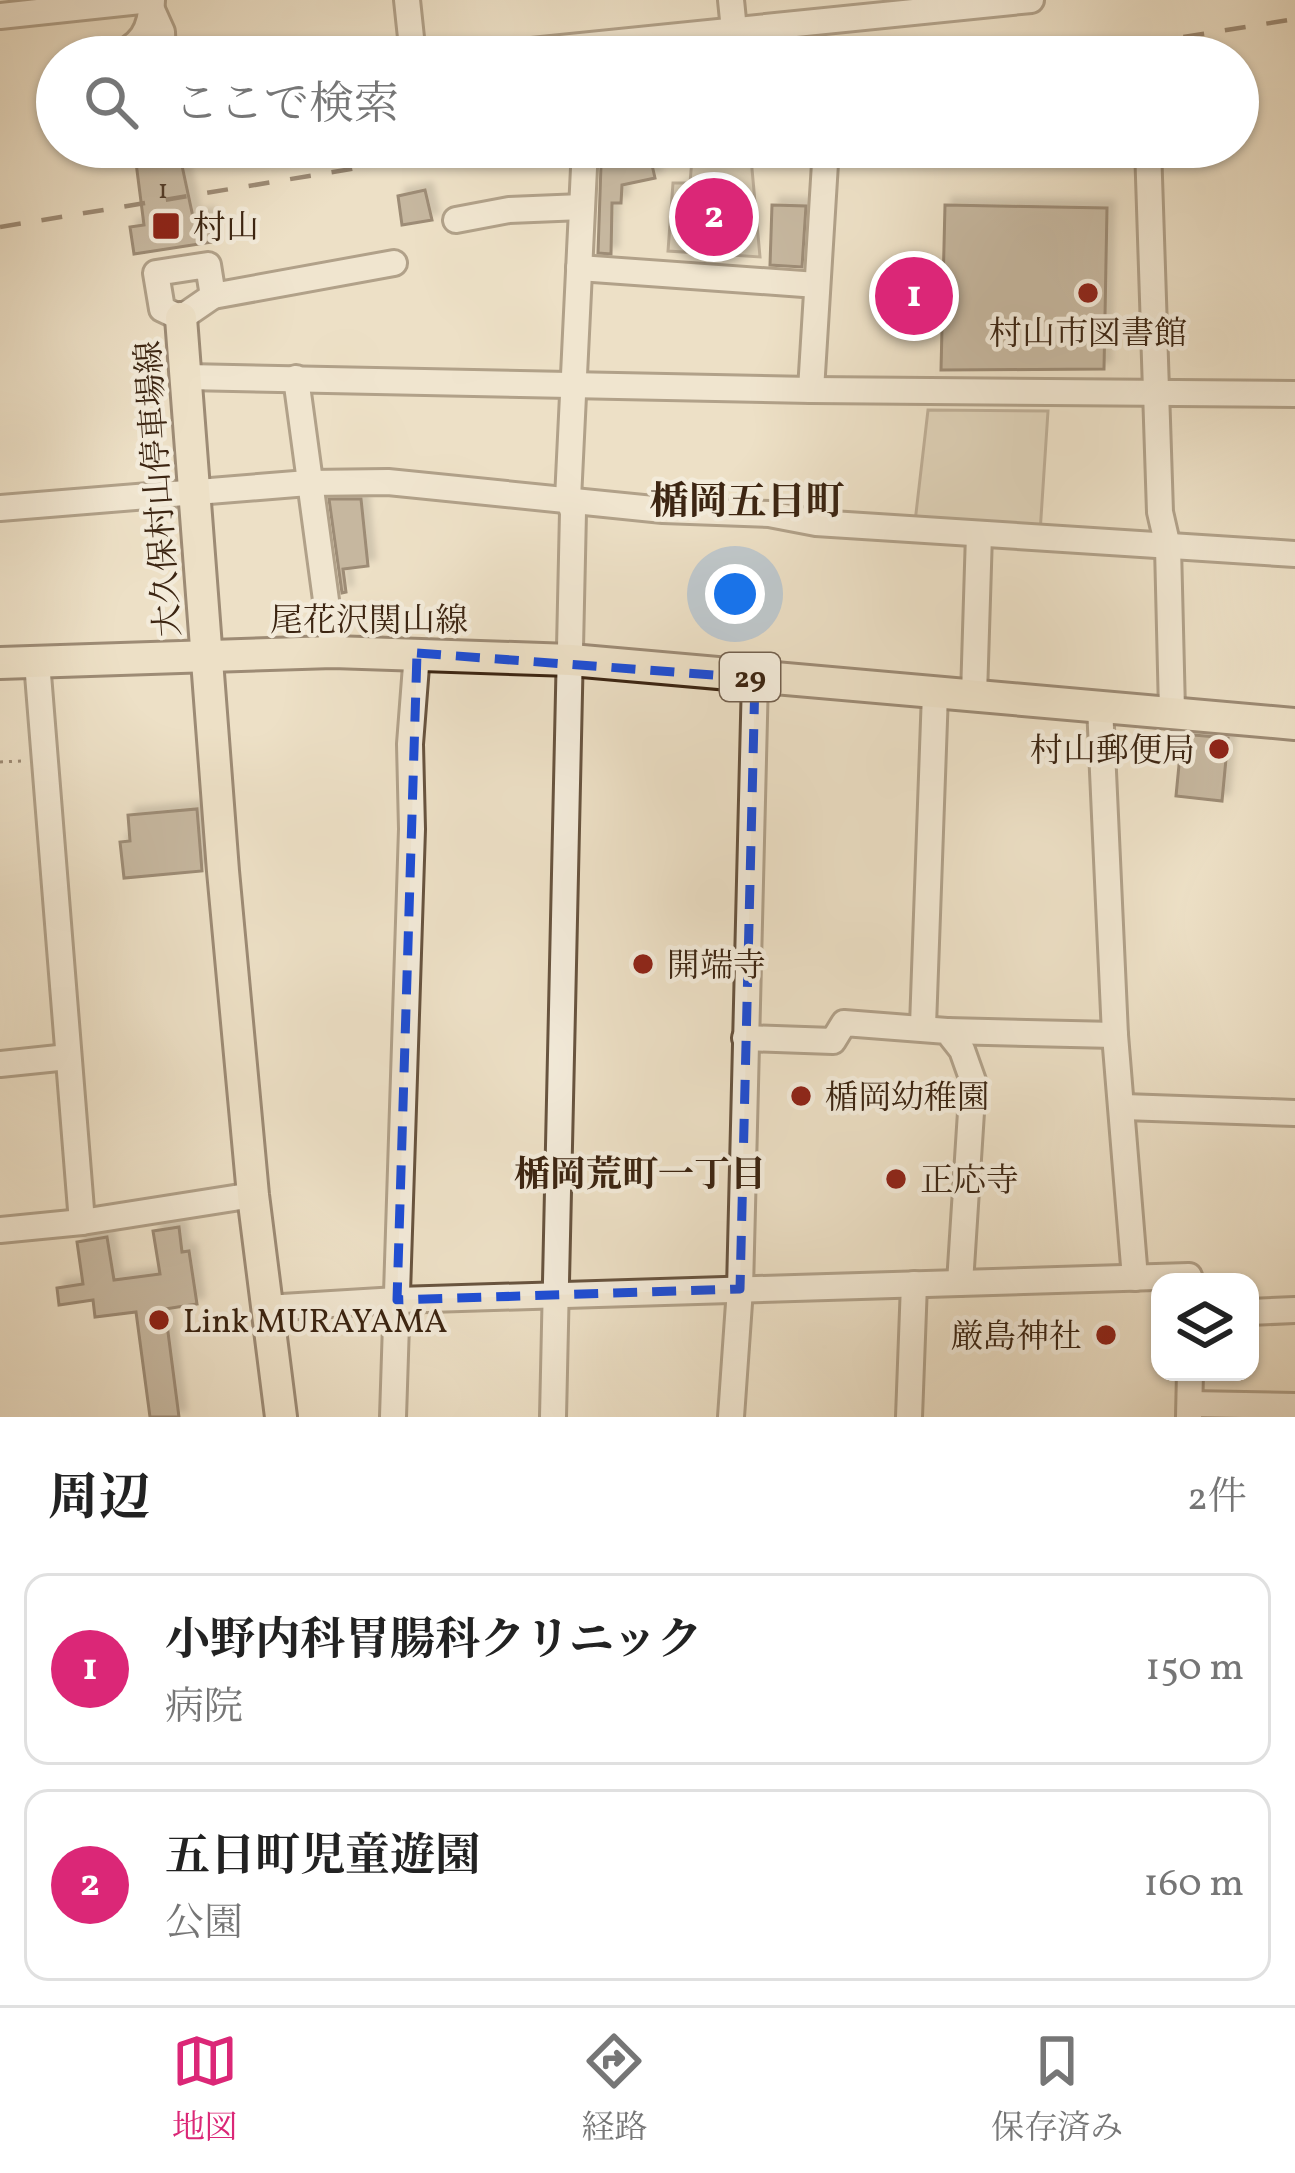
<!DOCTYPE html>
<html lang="ja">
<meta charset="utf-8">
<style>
:root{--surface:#fff;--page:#f6f6f6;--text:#222;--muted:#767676;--line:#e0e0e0;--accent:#db2777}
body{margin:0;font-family:Vollkorn,"Noto Serif JP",serif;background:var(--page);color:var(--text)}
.controls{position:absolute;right:36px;bottom:36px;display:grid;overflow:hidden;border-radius:24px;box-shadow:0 3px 9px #0004}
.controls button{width:108px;height:108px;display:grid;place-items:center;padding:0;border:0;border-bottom:3px solid var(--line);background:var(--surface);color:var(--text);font:60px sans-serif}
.you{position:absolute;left:735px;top:594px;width:42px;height:42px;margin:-30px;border:9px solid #fff;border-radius:50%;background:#1a73e8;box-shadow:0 0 0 18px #1a73e833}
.badge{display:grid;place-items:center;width:78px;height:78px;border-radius:50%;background:var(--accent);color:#fff;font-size:39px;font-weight:700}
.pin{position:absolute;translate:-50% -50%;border:6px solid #fff;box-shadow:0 3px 12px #0006}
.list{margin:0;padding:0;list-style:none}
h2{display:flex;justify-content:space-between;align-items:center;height:156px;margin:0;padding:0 48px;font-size:51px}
h2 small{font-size:39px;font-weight:400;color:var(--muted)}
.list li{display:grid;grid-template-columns:78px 1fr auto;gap:36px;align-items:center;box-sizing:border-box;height:192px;margin:0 24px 24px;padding:0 24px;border:3px solid var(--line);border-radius:24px}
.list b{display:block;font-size:45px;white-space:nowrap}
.list p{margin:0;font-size:39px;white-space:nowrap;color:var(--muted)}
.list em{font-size:39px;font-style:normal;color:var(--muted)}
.icon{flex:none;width:66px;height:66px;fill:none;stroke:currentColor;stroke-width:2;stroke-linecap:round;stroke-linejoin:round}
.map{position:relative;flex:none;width:1295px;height:1417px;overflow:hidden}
.search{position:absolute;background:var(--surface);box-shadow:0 3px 9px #0004;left:36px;right:36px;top:36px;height:132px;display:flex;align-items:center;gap:30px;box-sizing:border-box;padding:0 42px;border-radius:66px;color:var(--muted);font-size:45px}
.sheet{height:588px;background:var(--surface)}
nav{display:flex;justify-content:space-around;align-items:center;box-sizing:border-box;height:168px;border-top:3px solid var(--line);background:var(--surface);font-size:33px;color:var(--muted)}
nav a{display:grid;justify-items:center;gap:6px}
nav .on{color:var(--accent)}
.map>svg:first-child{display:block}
.green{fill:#cfc0a7;stroke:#86725c;stroke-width:3}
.building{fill:#988670;stroke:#3c2512;stroke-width:3;filter:url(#shadow)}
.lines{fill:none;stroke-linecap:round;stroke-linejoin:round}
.minor-casing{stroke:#68543f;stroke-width:30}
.major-casing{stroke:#3c2512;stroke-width:36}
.path{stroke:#3c2512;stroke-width:3;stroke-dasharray:3 6;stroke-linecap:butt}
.minor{stroke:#f3ebda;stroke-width:24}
.major{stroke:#ede0c6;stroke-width:30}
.rail{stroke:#3c2512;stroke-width:4.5;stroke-dasharray:21 21;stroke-linecap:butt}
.marked{fill:none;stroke:#1d4ed8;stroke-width:9;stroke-dasharray:24 15;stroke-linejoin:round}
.poi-dot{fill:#8f2418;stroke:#f3ebda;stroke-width:4.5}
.labels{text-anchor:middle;stroke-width:9;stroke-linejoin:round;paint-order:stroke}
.number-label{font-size:27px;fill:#533d2a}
.shield{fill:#f3ebda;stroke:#73604e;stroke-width:3}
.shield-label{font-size:30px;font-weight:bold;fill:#3c2512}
.poi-label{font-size:33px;fill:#3c2512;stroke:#f3ebda;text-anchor:start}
.street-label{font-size:33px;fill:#3c2512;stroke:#f3ebda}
.neighbourhood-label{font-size:36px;font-weight:bold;fill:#3c2512;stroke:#f3ebda}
.quarter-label{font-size:39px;font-weight:bold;fill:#3c2512;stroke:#f3ebda}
</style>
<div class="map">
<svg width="1295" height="1417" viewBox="0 0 1295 1417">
<defs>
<filter id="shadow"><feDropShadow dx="7" dy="-7" stdDeviation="3" flood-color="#0004"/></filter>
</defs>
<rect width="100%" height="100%" fill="#ede0c6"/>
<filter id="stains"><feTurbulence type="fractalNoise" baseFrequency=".00167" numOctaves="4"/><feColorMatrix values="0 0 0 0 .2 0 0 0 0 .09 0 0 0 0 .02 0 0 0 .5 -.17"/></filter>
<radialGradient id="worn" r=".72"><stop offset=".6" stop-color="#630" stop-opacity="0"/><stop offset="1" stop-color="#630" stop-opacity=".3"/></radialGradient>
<g class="green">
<polygon points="693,147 750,147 760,257 668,251 673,183 690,183"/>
<polygon points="928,410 1048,411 1040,533 915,522"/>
</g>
<g class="building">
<polygon points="134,147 178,147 193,217 208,215 212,242 134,254 130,227 144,225"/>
<polygon points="650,156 655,178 622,185 621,203 612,203 611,254 598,253 601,165 630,166 629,161"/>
<polygon points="425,190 432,220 402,225 398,196"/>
<polygon points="772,205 806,206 802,267 770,265"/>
<polygon points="945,205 1107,208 1104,369 941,370"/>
<polygon points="329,499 361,499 368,566 343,569 346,592 342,593"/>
<polygon points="1182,734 1228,738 1222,801 1176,796"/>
<polygon points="197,809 202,871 124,878 120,842 130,841 128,815"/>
<polygon points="179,1227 182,1252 189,1251 197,1304 165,1309 179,1417 150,1417 136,1312 95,1317 93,1300 59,1305 57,1288 83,1284 77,1242 107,1237 114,1280 160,1274 153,1231"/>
</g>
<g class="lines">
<g class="minor-casing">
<g id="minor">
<polyline points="407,0 412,47 421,57"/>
<polyline points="731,0 734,30"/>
<polyline points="153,12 162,32 163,57"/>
<polyline points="0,16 150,0"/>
<path d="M113 57C141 46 151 31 152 0"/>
<polyline points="472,57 1031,0"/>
<polyline points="1148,147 1160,512 1168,547 1172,711"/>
<polyline points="456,220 509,210 582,207"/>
<polygon points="208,265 213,296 181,318 162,309 156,273"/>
<polyline points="579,268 817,285"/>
<polyline points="213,296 394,263"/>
<polyline points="187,377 811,390 1295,394"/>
<polyline points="296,378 333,652"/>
<polyline points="811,390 826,147"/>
<polyline points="0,508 308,483 388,482 663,510 769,514 816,523 1295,554"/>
<polyline points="37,662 82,1222"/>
<polyline points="974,695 979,534"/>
<polyline points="1100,706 1115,1035 1135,1278"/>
<polyline points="923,1026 935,693"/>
<polyline points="947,1031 1115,1035"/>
<polyline points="745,1038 833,1041 844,1023 947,1031 962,1050 973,1081 960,1283"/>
<polyline points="0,1064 68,1057"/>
<polyline points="1124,1107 1295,1113"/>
<polyline points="0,1230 82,1222 253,1195"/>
<polyline points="266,1308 397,1300 1189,1276 1189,1282"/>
<polyline points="1250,1312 1295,1310"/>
<polyline points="1190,1404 1295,1406"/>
<polyline points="393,1417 412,829 410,744 417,653"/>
<polyline points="553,1417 573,512 568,499 584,168"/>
<polyline points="731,1417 740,1289 755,678"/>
<polyline points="909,1417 914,1284"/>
<polyline points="1189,1417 1190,1372"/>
</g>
</g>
<g class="major-casing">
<g id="major">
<polyline points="181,318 223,871 253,1195 281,1417"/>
<polyline points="0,663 333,652 571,660 1295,724"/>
</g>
</g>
<polyline class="path" points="0,762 22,761"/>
<use href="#minor" class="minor"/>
<use href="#major" class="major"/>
<g class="rail">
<polyline points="1059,57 1295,19"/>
<polyline points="0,227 485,147"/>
</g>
</g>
<path d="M0 0H1295V1417H0ZM417 653 755 678 740 1289 397 1300Z" fill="#ede0c6" fill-opacity=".55" fill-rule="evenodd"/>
<path class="marked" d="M417 653 755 678 740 1289 397 1300Z"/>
<g class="poi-dot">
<rect x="151" y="211" width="30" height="30" rx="6"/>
<circle cx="1088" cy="293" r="12"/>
<circle cx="1219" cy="749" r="12"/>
<circle cx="643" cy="964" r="12"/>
<circle cx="801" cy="1096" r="12"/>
<circle cx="896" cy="1179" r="12"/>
<circle cx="159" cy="1320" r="12"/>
<circle cx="1106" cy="1335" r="12"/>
</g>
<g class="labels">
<g class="number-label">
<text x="163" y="198">1</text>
</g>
<rect class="shield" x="720" y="653" width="60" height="48" rx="9"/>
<g class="shield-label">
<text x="750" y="687">29</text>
</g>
<g class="poi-label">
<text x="193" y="238">村山</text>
<text x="1088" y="344" text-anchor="middle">村山市図書館</text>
<text x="1195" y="761" text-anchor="end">村山郵便局</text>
<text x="667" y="976">開端寺</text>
<text x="825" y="1108">楯岡幼稚園</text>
<text x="920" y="1191">正応寺</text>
<text x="183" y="1332">Link MURAYAMA</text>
<text x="1082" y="1347" text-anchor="end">厳島神社</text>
</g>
<g class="street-label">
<text transform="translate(157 489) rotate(-94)" y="12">大久保村山停車場線</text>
<text x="369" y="631">尾花沢関山線</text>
</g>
<g class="neighbourhood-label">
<text x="640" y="1186">楯岡荒町一丁目</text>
</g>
<g class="quarter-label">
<text x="747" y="514">楯岡五日町</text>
</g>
</g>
<rect width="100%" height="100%" filter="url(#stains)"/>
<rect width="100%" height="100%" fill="url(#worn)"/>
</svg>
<div class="controls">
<button><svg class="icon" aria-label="layers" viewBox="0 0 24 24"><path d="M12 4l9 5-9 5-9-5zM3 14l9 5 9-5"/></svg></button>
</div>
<div class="you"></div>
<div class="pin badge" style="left:914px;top:296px">1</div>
<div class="pin badge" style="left:714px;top:217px">2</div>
<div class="search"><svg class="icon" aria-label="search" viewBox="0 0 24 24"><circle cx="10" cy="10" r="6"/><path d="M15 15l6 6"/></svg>ここで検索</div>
</div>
<section class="sheet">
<h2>周辺<small>2件</small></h2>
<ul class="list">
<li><span class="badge">1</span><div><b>小野内科胃腸科クリニック</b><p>病院</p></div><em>150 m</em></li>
<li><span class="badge">2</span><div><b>五日町児童遊園</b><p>公園</p></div><em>160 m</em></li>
</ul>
</section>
<nav>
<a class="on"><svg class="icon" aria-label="map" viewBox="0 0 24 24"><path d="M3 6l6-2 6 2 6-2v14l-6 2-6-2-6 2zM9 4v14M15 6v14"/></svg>地図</a>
<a><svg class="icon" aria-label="directions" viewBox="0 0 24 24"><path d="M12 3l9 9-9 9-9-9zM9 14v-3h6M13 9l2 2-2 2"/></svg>経路</a>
<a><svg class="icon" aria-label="saved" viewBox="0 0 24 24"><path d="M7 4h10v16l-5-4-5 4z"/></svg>保存済み</a>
</nav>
